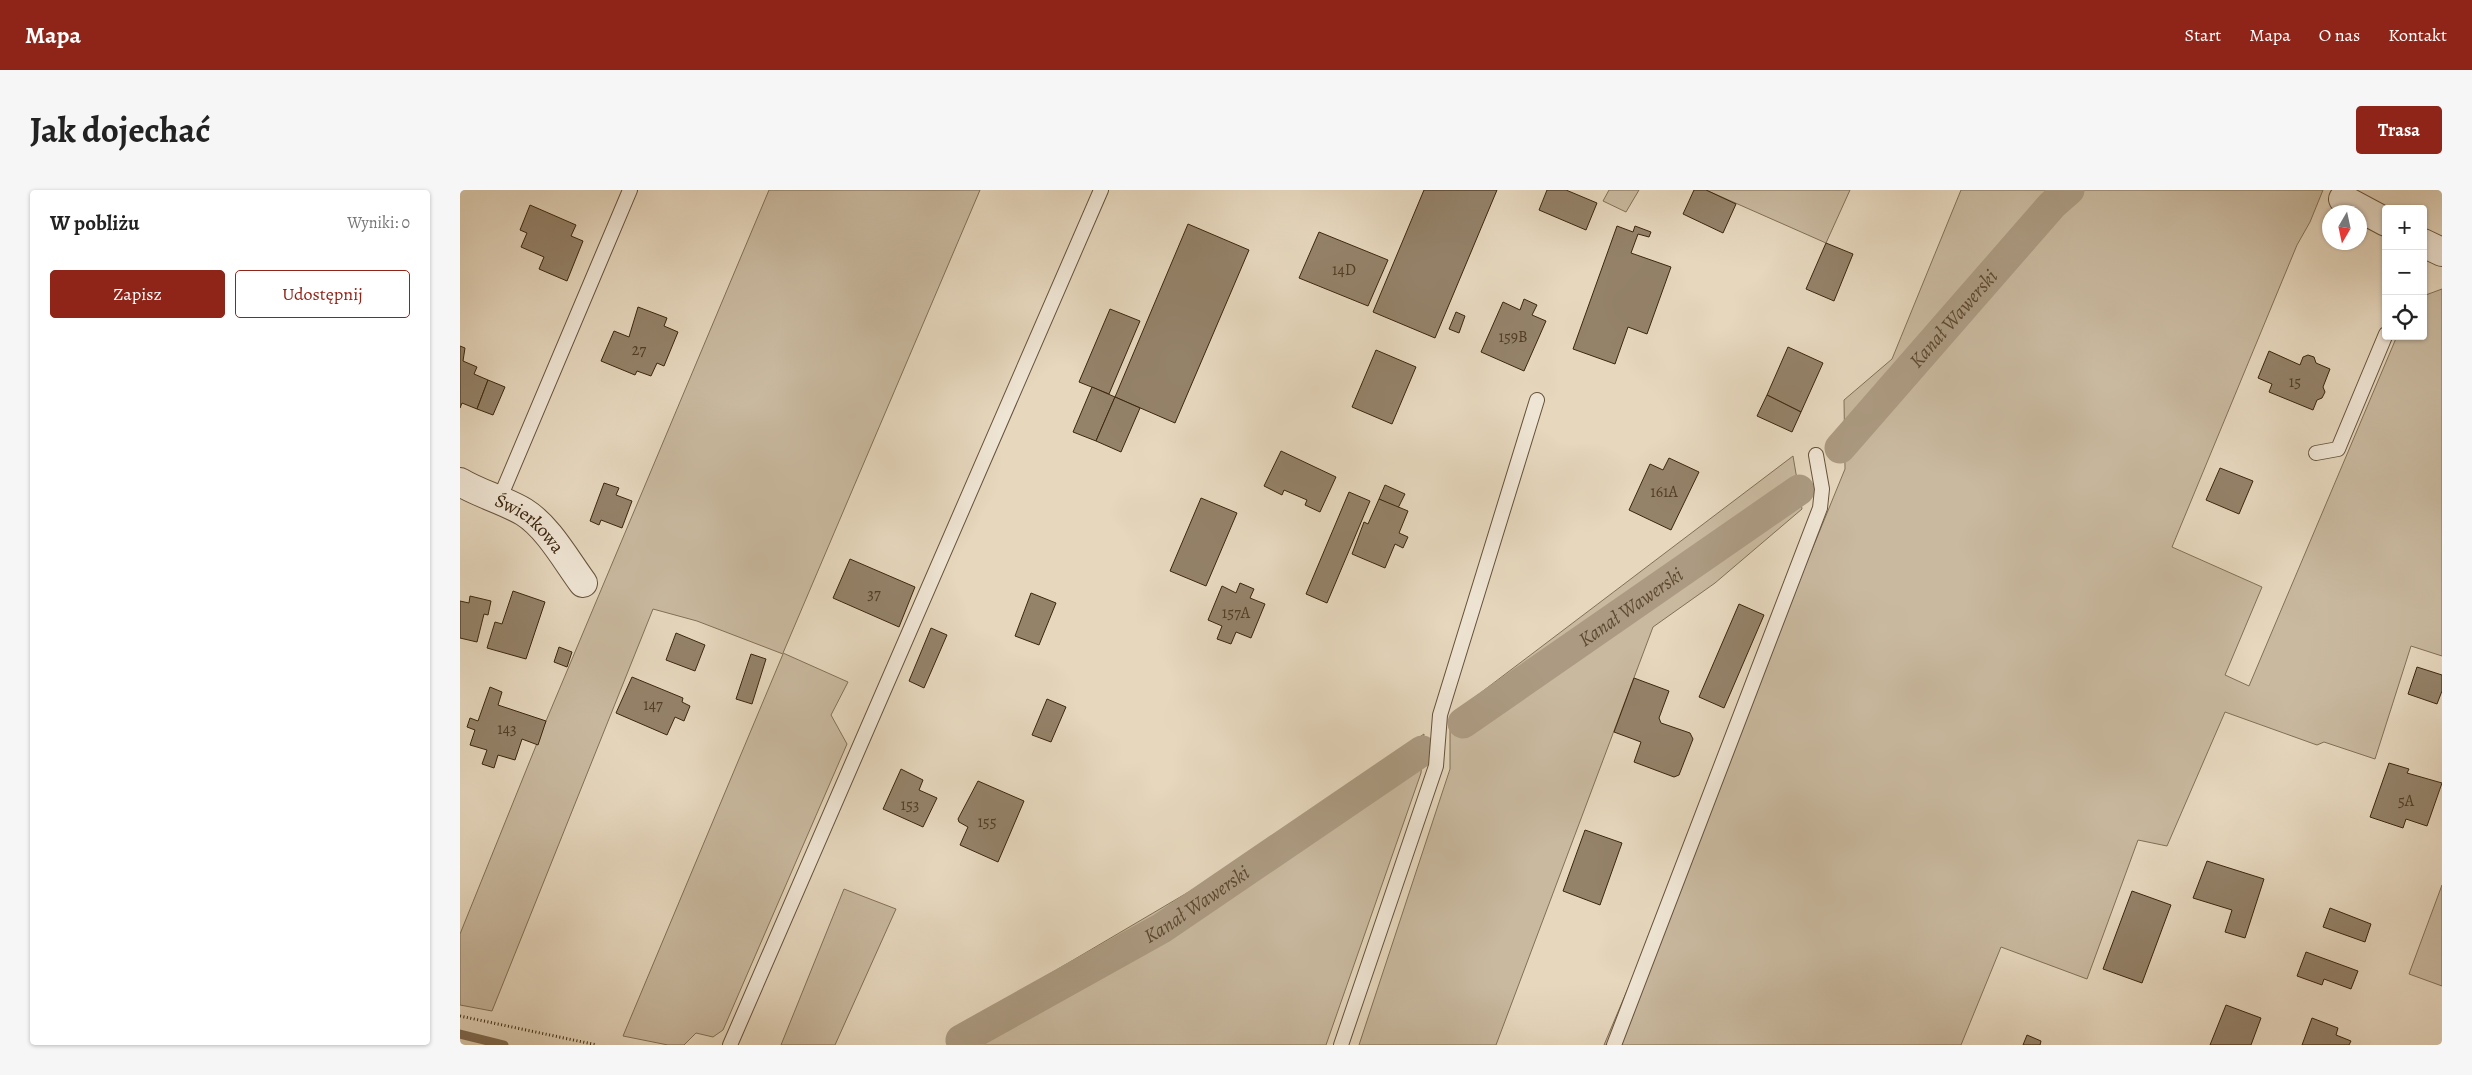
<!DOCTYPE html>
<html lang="pl">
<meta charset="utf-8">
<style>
:root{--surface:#fff;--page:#f6f6f6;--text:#222;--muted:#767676;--line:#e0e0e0;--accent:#8f2418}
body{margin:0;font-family:Alegreya,serif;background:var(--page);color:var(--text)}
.controls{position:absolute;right:15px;top:15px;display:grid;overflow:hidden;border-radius:5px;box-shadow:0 1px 4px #0004}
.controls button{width:45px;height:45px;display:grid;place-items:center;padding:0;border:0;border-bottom:1px solid var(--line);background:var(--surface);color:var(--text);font:25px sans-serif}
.compass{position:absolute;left:1862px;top:15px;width:45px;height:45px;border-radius:50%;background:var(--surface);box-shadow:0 1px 4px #0004;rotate:189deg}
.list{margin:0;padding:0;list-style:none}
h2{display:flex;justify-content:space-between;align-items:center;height:65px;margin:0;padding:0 20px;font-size:21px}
h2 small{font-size:16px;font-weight:400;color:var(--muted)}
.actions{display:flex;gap:10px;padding:15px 20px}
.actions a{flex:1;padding:11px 0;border:1px solid var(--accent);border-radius:5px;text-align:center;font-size:18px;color:var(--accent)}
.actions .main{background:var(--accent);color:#fff}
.icon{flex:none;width:28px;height:28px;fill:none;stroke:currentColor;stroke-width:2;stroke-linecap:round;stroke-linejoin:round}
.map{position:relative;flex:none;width:1982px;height:855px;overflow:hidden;border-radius:5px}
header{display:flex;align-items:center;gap:30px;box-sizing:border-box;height:70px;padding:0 25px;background:var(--accent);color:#fff}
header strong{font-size:24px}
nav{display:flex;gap:28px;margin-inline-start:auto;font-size:18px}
.intro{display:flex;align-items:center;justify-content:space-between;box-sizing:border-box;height:120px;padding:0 30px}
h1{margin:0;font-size:35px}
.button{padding:12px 22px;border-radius:5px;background:var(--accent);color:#fff;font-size:18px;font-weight:700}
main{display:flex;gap:30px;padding:0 30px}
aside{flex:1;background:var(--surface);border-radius:5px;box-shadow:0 1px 4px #0004}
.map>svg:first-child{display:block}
.green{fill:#c9b99f;stroke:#827056}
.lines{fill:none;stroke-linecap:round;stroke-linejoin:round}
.stream{stroke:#7f6c54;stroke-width:9}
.canal{stroke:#ac9b82;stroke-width:31}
.building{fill:#948269;stroke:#3c260e}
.lane-casing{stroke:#66523a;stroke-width:16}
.street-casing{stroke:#66523a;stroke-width:30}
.path{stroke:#3c260e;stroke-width:3;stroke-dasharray:1 2.5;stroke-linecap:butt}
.lane{stroke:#efe5d4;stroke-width:14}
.street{stroke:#efe5d4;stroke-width:28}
.labels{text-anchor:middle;stroke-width:5;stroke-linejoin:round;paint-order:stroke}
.number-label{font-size:16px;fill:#523d25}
.street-label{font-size:19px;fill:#3c260e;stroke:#efe5d4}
.water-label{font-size:20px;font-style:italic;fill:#5e4931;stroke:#efe5d4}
</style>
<header>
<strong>Mapa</strong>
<nav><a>Start</a><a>Mapa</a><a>O nas</a><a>Kontakt</a></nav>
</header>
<div class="intro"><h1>Jak dojechać</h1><a class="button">Trasa</a></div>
<main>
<aside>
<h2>W pobliżu<small>Wyniki: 0</small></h2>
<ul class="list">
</ul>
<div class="actions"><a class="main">Zapisz</a><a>Udostępnij</a></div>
</aside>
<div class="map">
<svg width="1982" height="855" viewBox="0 0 1982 855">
<rect width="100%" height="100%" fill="#e6d7bd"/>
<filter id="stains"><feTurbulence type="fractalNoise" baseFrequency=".004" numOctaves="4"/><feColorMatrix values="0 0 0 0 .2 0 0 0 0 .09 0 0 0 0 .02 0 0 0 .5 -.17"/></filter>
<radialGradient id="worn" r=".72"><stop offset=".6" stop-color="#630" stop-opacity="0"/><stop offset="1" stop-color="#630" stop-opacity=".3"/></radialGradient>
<g class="green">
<polygon points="309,0 520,0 323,463 388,492 371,525 387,554 263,840 253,847 236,843 224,855 208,855 163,846 323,464 237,431 193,419 32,821 0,815 0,744 86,531"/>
<polygon points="1149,0 1179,0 1166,22 1143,11"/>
<polygon points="1246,0 1390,0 1366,53"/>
<polygon points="1501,0 1863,0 1850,32 1837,55 1712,357 1802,397 1765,485 1789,496 1937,146 1963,146 1963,106 1982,99 1982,466 1951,456 1915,569 1864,552 1857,555 1765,522 1707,656 1678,650 1627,789 1541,757 1501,855 1144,855 1304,477 1385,279 1384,210 1432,169"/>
<polygon points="1333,266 1342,319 1255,393 1193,437 1036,855 899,855 990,579 990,526"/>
<polygon points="964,544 961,583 866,855 495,855 498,838 749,690"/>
<polygon points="1982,695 1982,796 1949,784"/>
<polygon points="384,699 436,719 375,855 321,855"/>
</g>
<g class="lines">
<polyline class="stream" points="0,844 44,855"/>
<g class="canal">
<path id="s1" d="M1380 258 1592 15 1609 0"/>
<path id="s2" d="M1003 533 1339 300"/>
<path id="s3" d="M501 850 702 738 962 561"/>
</g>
</g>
<g class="building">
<polygon points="964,0 1037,0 975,148 913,122"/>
<polygon points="1087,0 1106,0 1137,13 1126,40 1079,20"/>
<polygon points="1234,0 1246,0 1276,14 1263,43 1223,24"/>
<polygon points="70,15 116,35 111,46 123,51 107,91 79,79 84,67 61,57 67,43 60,40"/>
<polygon points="728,34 789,60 715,233 655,207"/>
<polygon points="1157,36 1173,42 1175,36 1191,42 1189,47 1178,44 1171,63 1211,77 1187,144 1168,137 1155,174 1113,159"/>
<polygon points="859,42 928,70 908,116 839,88"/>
<polygon points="1366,53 1393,64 1374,111 1346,99"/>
<polygon points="1064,109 1077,115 1072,125 1086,131 1064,181 1021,162 1043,112 1060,120"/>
<polygon points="178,117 207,128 204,136 218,142 204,176 197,173 191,186 177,181 175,185 141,171 154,141 169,147"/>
<polygon points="650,119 680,131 649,204 619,192"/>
<polygon points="996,122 1005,126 999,143 989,139"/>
<polygon points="0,156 5,158 3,171 17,177 14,184 28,190 17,219 2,213 0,218"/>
<polygon points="1328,157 1363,173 1341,222 1307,205"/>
<polygon points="916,160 956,177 932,234 892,217"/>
<polygon points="1809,161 1840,175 1843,167 1848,165 1854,167 1856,173 1870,179 1863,197 1865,202 1862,208 1857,210 1853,220 1809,202 1812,194 1798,188"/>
<polygon points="28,190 45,197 33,225 17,219"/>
<polygon points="632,197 655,207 636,251 613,242"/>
<polygon points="1307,205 1341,222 1332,242 1297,226"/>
<polygon points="655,207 680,218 661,262 636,251"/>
<polygon points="821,261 876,287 860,322 845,315 847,310 824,300 822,305 804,296"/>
<polygon points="1209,268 1239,282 1211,340 1169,320 1190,274 1203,280"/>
<polygon points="1760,278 1793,291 1779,324 1746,310"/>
<polygon points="144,293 159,298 156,305 172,311 162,338 141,330 139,335 130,331"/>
<polygon points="925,295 945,304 938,318 919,309"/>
<polygon points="889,302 910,311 867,413 846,404"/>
<polygon points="741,308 777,323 746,396 710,381"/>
<polygon points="919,309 948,321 939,343 948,347 943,358 935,354 925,378 892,364 904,332 908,334"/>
<polygon points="390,369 455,397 439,437 373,408"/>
<polygon points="780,393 794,399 790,408 805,414 791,448 776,442 771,454 757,449 762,436 748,430 762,396 776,403"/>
<polygon points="53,401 85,412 66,469 27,458 35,432 42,434"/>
<polygon points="571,403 596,413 579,455 555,446"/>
<polygon points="10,406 31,411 28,425 24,424 17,452 0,448 0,411 9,413"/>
<polygon points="1279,414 1304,425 1264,518 1239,507"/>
<polygon points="471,438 487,445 464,498 449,491"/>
<polygon points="216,443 245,455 235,481 206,470"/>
<polygon points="99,457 112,462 107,477 94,472"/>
<polygon points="291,464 306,469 292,514 276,509"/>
<polygon points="1957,477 1982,485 1982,501 1977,514 1948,504"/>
<polygon points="172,487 223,508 222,512 230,516 224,531 215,527 207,545 156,523"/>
<polygon points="1174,488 1209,501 1199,528 1201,533 1230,543 1233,549 1219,585 1214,587 1174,572 1181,552 1154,542"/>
<polygon points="30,497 42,502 38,515 86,531 78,555 62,549 55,570 38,565 34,578 22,574 27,560 10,555 15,540 7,537 10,528 18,531"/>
<polygon points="587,509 606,517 591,552 572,545"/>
<polygon points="1929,573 1949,579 1947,583 1982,593 1967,636 1946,629 1943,638 1910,627"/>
<polygon points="441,579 463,590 459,600 477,608 463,637 423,619"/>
<polygon points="518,591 564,611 538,672 500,655 508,637 499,632 498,629"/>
<polygon points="1125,640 1162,653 1140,715 1103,701"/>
<polygon points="1747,671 1804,689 1785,748 1765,742 1772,720 1733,708"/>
<polygon points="1672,701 1711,715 1682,793 1643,779"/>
<polygon points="1870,718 1911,734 1905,752 1863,737"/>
<polygon points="1846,762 1898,781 1891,799 1864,789 1862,795 1837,786"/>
<polygon points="1766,815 1801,828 1791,855 1750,855"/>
<polygon points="1852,828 1878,838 1876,845 1891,851 1889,855 1842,855"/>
<polygon points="1567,845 1581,851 1580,855 1563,855"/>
</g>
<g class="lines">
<g class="lane-casing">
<g id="lane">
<polyline points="1856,263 1878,259 1926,144"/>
<polyline points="39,310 170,0"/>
<polyline points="270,855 641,0"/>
<polyline points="881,855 976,576 980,525 1077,210"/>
<polyline points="1154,855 1360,318 1362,299 1356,265"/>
</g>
</g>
<g class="street-casing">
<g id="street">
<polyline points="1883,9 1926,32"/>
<polyline points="1963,53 1982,62"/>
<path id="s4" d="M0 292C20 304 44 310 64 322 88 337 106 370 123 393"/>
</g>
</g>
<polyline class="path" points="0,826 137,855"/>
<use href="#lane" class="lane"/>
<use href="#street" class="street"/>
</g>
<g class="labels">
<g class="number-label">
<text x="884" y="85">14D</text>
<text x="1053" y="152">159B</text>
<text x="179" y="165">27</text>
<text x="1835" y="197">15</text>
<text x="1204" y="307">161A</text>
<text x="414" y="409">37</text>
<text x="776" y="428">157A</text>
<text x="193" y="520">147</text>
<text x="47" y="544">143</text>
<text x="1946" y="616">5A</text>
<text x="450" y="620">153</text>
<text x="527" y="637">155</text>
</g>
<g class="street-label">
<text dy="7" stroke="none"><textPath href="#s4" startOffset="82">Świerkowa</textPath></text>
</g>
<g class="water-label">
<text dy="7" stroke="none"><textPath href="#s1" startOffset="172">Kanał Wawerski</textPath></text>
<text dy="7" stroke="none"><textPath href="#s2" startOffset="204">Kanał Wawerski</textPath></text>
<text dy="7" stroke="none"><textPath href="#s3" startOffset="272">Kanał Wawerski</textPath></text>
</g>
</g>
<rect width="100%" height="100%" filter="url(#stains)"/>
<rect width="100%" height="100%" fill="url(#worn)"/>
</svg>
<div class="controls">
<button>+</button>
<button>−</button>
<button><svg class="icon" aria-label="locate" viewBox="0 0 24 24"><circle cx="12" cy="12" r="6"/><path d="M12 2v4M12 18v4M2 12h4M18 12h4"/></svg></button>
</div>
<svg class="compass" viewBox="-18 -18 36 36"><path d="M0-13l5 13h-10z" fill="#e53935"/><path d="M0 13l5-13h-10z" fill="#767676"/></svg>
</div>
</main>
